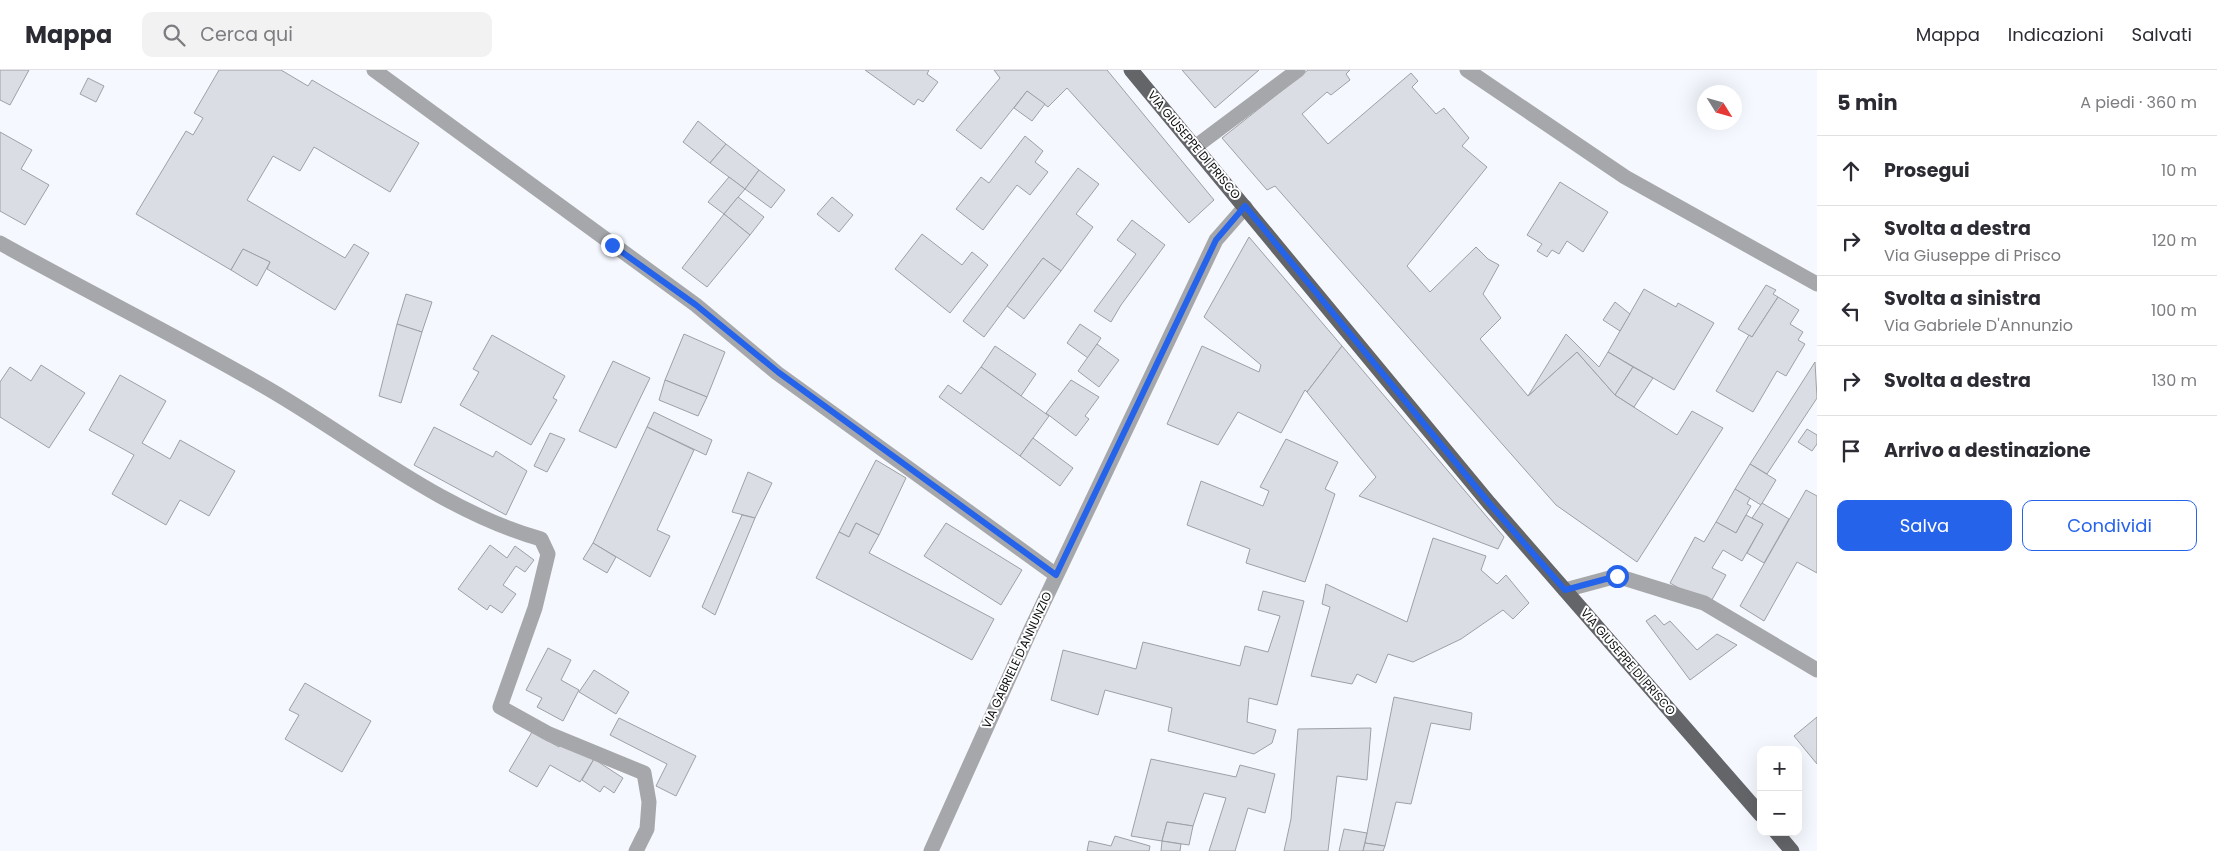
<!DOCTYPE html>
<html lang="it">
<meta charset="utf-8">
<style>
:root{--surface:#fff;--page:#f2f2f3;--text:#2b2b33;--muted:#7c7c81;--line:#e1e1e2;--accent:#2563eb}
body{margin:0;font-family:Poppins,sans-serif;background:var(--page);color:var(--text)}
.controls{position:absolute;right:15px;bottom:15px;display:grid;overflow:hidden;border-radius:10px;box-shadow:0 5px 20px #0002}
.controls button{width:45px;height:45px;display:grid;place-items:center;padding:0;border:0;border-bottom:1px solid var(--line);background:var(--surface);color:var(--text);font:25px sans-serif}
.compass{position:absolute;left:1697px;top:15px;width:45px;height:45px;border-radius:50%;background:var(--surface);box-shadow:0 5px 20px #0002;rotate:127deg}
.stop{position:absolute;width:15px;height:15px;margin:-11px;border:4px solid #2563eb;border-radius:50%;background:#fff}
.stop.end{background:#2563eb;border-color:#fff;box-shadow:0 1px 5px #0008}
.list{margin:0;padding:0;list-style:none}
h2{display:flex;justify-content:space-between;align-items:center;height:65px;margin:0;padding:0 20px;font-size:21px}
h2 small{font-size:16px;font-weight:400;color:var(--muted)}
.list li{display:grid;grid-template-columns:32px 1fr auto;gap:15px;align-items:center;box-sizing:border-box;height:70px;padding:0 20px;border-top:1px solid var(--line)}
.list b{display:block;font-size:19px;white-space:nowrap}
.list p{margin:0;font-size:16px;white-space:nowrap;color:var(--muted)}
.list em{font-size:16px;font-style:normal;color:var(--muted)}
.actions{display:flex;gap:10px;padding:15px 20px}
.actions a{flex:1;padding:11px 0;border:1px solid var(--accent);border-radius:10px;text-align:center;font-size:18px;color:var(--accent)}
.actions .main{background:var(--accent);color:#fff}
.icon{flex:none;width:28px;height:28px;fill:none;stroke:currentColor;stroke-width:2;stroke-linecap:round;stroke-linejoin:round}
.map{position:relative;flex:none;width:1817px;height:781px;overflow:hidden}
header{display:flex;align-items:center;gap:30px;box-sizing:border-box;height:70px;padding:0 25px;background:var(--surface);border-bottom:1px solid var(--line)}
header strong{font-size:24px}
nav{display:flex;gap:28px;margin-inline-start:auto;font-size:18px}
.search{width:350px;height:45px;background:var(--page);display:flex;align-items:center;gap:12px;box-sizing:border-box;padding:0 18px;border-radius:10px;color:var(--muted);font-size:19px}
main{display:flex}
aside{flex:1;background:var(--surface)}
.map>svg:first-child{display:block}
.building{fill:#dbdde4;stroke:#9ea0a6}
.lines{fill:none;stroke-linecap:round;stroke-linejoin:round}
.minor{stroke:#a6a7aa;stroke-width:15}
.major{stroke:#636569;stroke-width:15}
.route{stroke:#2563eb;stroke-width:6}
.labels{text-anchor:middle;stroke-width:4;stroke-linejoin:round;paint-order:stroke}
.street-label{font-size:12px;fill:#0d0e10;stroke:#fff}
</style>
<header>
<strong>Mappa</strong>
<div class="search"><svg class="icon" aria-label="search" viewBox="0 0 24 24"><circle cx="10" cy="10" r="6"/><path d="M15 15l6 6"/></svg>Cerca qui</div>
<nav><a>Mappa</a><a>Indicazioni</a><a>Salvati</a></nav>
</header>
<main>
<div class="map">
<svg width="1817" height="781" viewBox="0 0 1817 781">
<rect width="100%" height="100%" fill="#f5f8fe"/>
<g class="building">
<polygon points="0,0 29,0 10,35 0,30"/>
<polygon points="219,0 281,0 308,16 312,10 419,73 390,122 314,77 300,101 273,86 247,130 345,188 354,174 369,183 335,240 267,199 270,192 243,179 231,200 136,144 186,61 193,65 203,48 194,43"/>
<polygon points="865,0 929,0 927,4 938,12 923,32 918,29 914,35"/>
<polygon points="994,0 1107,0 1214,130 1189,153 1067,18 1048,37 1027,21 981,79 956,60 1000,8"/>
<polygon points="1182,0 1259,0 1215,38"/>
<polygon points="1308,0 1350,0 1346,4 1350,10 1331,25 1327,22 1302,44 1328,74 1411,3 1418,11 1412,17 1436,44 1444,38 1469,68 1462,76 1487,97 1407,196 1430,222 1476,177 1488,189 1499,195 1483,224 1501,248 1480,269 1528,326 1577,282 1615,325 1677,365 1692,341 1723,358 1637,492 1556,435 1275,116 1267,120 1222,68"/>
<polygon points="88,8 104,16 96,32 80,24"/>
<polygon points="1027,21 1045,34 1032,51 1014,38"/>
<polygon points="698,51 726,74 710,93 683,72"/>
<polygon points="0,62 32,80 21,99 49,115 25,155 0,141"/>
<polygon points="1025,66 1043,81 1035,92 1048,102 1030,125 1017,115 983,160 956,139 981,107 989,113"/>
<polygon points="726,74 759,100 745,119 710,93"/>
<polygon points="1078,98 1099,114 1076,144 1093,157 1061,201 1043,188 984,267 963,251"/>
<polygon points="759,100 785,120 771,138 745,119"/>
<polygon points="729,107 745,119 724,144 708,132"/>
<polygon points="1560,112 1608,142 1583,182 1567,171 1559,184 1552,180 1547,187 1537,181 1542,174 1527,165"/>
<polygon points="738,127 764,147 750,165 724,144"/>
<polygon points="832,127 853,145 839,162 817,144"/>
<polygon points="724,144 750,165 707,217 682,198"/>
<polygon points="1132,150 1165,175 1121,235 1111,252 1094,241 1136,184 1117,170"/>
<polygon points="922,164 962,195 972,182 988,195 950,243 895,199"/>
<polygon points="1249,167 1342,276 1307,322 1305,320 1281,363 1238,342 1218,375 1167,354 1202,276 1259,302 1261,295 1204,247"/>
<polygon points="243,179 270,192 257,216 231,200"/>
<polygon points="1043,188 1061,201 1024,249 1007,236"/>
<polygon points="1766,215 1776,220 1773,224 1778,227 1752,267 1738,259"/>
<polygon points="1644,219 1676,237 1678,233 1714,253 1674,320 1608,282"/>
<polygon points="406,224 432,232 422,262 397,254"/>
<polygon points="1778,227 1799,240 1790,254 1803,262 1798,270 1805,274 1786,306 1777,301 1753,342 1716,321 1749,265 1752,267"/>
<polygon points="1615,232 1630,244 1620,261 1603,250"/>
<polygon points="397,254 422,262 401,333 379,326"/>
<polygon points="1080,254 1101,268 1088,288 1067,273"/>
<polygon points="684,264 725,282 707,327 665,310"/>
<polygon points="1566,264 1599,297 1608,282 1633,297 1615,325 1577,282 1528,326"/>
<polygon points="492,265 565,306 553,328 557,330 531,375 460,335 479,302 473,299"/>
<polygon points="1097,274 1119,290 1099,317 1078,301"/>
<polygon points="995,276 1036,304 1021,326 981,297"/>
<polygon points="1342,276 1504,467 1498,479 1359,426 1376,407 1307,322"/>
<polygon points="613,291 650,308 616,378 579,361"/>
<polygon points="1815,292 1817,328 1767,404 1750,394"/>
<polygon points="41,295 85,323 49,378 0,347 0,312 10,297 31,311"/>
<polygon points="981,297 1049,346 1020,386 939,327 948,315 961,324"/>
<polygon points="1633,297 1653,308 1634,337 1615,325"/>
<polygon points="120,305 166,331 142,373 170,389 180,370 235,401 209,446 180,430 166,455 112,424 134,385 89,360"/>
<polygon points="665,310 707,327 698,346 659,330"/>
<polygon points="1071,310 1099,327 1085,346 1089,349 1076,366 1046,343"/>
<polygon points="654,342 712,370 706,385 647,357"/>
<polygon points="434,357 493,387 496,381 527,401 506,445 414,395"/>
<polygon points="647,357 694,380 657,460 670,466 650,507 593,473"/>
<polygon points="1807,359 1817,365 1817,374 1812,381 1798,372"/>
<polygon points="550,363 565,369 547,402 534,396"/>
<polygon points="1033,368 1073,398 1060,416 1020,386"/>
<polygon points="1286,369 1338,392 1325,419 1335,424 1305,512 1246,493 1250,479 1187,455 1201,411 1263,436 1269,421 1260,417"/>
<polygon points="876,390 906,408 879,465 856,453 849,467 839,462"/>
<polygon points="1750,394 1776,410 1761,435 1735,419"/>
<polygon points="748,402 772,413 755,448 732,442"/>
<polygon points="1735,419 1750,428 1747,434 1751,436 1736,463 1716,452"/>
<polygon points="1806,420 1817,426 1817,503 1797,492 1764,551 1740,536"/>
<polygon points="1762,433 1789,449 1764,493 1747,483 1763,454 1752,448"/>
<polygon points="742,445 755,448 715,545 702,537"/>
<polygon points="1746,445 1763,454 1742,491 1723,480 1712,498 1726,505 1709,535 1670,513 1695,467 1704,472 1716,452 1736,463"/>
<polygon points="856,453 879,465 869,483 994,549 972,590 816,508 839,462 849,467"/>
<polygon points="946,453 1022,500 1001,535 924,486"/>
<polygon points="1433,468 1486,486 1481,500 1497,514 1506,505 1529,533 1513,549 1503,540 1461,569 1413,592 1388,584 1376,613 1357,604 1352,614 1311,606 1330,537 1322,534 1326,514 1407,552"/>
<polygon points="593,473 616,487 607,503 583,489"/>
<polygon points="490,475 507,488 515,476 534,490 525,502 516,496 503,515 516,524 502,543 490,535 487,540 458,519"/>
<polygon points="1263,521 1304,531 1277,635 1249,628 1247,652 1276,660 1272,673 1254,684 1168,661 1172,638 1105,620 1098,645 1051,630 1063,580 1136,599 1143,572 1240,596 1245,576 1268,582 1280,546 1258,540"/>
<polygon points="1655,545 1664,555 1670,551 1697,580 1717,564 1737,575 1690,610 1646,551"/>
<polygon points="548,578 571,590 561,610 579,620 563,651 537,637 542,628 526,620"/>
<polygon points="594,600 629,622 616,644 579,622"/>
<polygon points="305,613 371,651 342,702 285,669 299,645 289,640"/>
<polygon points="1394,627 1472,643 1470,660 1431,653 1411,734 1396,732 1385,776 1365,773"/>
<polygon points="1817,647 1817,694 1794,666"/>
<polygon points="619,648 696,686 676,726 656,716 667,694 610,665"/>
<polygon points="1371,658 1367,710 1337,706 1328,781 1284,781 1291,749 1298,659"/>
<polygon points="532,662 559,677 562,671 594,689 580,712 550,695 537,717 509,701"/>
<polygon points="594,689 623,708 614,723 604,716 600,722 582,710"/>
<polygon points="1151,689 1236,707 1240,695 1275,704 1265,743 1248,738 1235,781 1209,781 1226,728 1204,723 1193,756 1167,752 1162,771 1131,766"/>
<polygon points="1167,752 1193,756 1189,775 1162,771"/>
<polygon points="1344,759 1367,763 1363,781 1339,781"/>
<polygon points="1115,766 1150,776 1149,781 1087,781 1089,771 1111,776"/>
<polygon points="1162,771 1181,774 1180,781 1161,781"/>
<polygon points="1365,773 1385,776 1383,781 1363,781"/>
</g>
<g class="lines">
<g class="minor">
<polyline points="374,0 696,235 777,303 1056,505"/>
<polyline points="1467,0 1625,107 1817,214"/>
<polyline points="1195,77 1298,0"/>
<path d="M0 173C86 221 175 265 260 314 352 366 438 440 541 469L548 484 535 538 500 637 549 664 644 703 649 732 647 759 636 781"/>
<polyline points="1565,520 1617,506 1704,533 1817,600"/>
<polyline points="931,781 1030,561 1216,170 1245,137"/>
</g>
<g class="major">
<polyline points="1131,0 1489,433 1761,745"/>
<polyline points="1776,762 1792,781"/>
</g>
</g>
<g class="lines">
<polyline class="route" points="612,175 696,235 778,302 1056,505 1216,170 1245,136 1489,433 1565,520 1617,506"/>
</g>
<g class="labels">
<g class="street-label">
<text transform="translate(1194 75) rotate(50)" y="4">VIA GIUSEPPE DI PRISCO</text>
<text transform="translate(1017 590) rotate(-65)" y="4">VIA GABRIELE D'ANNUNZIO</text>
<text transform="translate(1628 592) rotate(49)" y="4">VIA GIUSEPPE DI PRISCO</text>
</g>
</g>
</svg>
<div class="controls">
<button>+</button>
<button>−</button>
</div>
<svg class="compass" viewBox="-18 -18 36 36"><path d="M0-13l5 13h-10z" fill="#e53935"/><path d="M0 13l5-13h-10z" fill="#7c7c81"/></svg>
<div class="stop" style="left:1617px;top:506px"></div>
<div class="stop end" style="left:612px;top:175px"></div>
</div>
<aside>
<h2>5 min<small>A piedi · 360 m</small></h2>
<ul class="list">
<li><svg class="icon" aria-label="ahead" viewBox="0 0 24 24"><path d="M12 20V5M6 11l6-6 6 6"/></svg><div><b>Prosegui</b></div><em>10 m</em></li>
<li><svg class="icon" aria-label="right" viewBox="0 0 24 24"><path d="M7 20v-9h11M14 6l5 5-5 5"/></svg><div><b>Svolta a destra</b><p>Via Giuseppe di Prisco</p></div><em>120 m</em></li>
<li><svg class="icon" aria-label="left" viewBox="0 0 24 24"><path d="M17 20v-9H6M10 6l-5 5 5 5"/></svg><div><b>Svolta a sinistra</b><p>Via Gabriele D'Annunzio</p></div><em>100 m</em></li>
<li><svg class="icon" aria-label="right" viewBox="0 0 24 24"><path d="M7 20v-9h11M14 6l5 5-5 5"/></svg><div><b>Svolta a destra</b></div><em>130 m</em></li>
<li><svg class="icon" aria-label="arrive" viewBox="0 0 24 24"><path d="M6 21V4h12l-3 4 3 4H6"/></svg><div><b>Arrivo a destinazione</b></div></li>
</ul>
<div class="actions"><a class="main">Salva</a><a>Condividi</a></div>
</aside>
</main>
